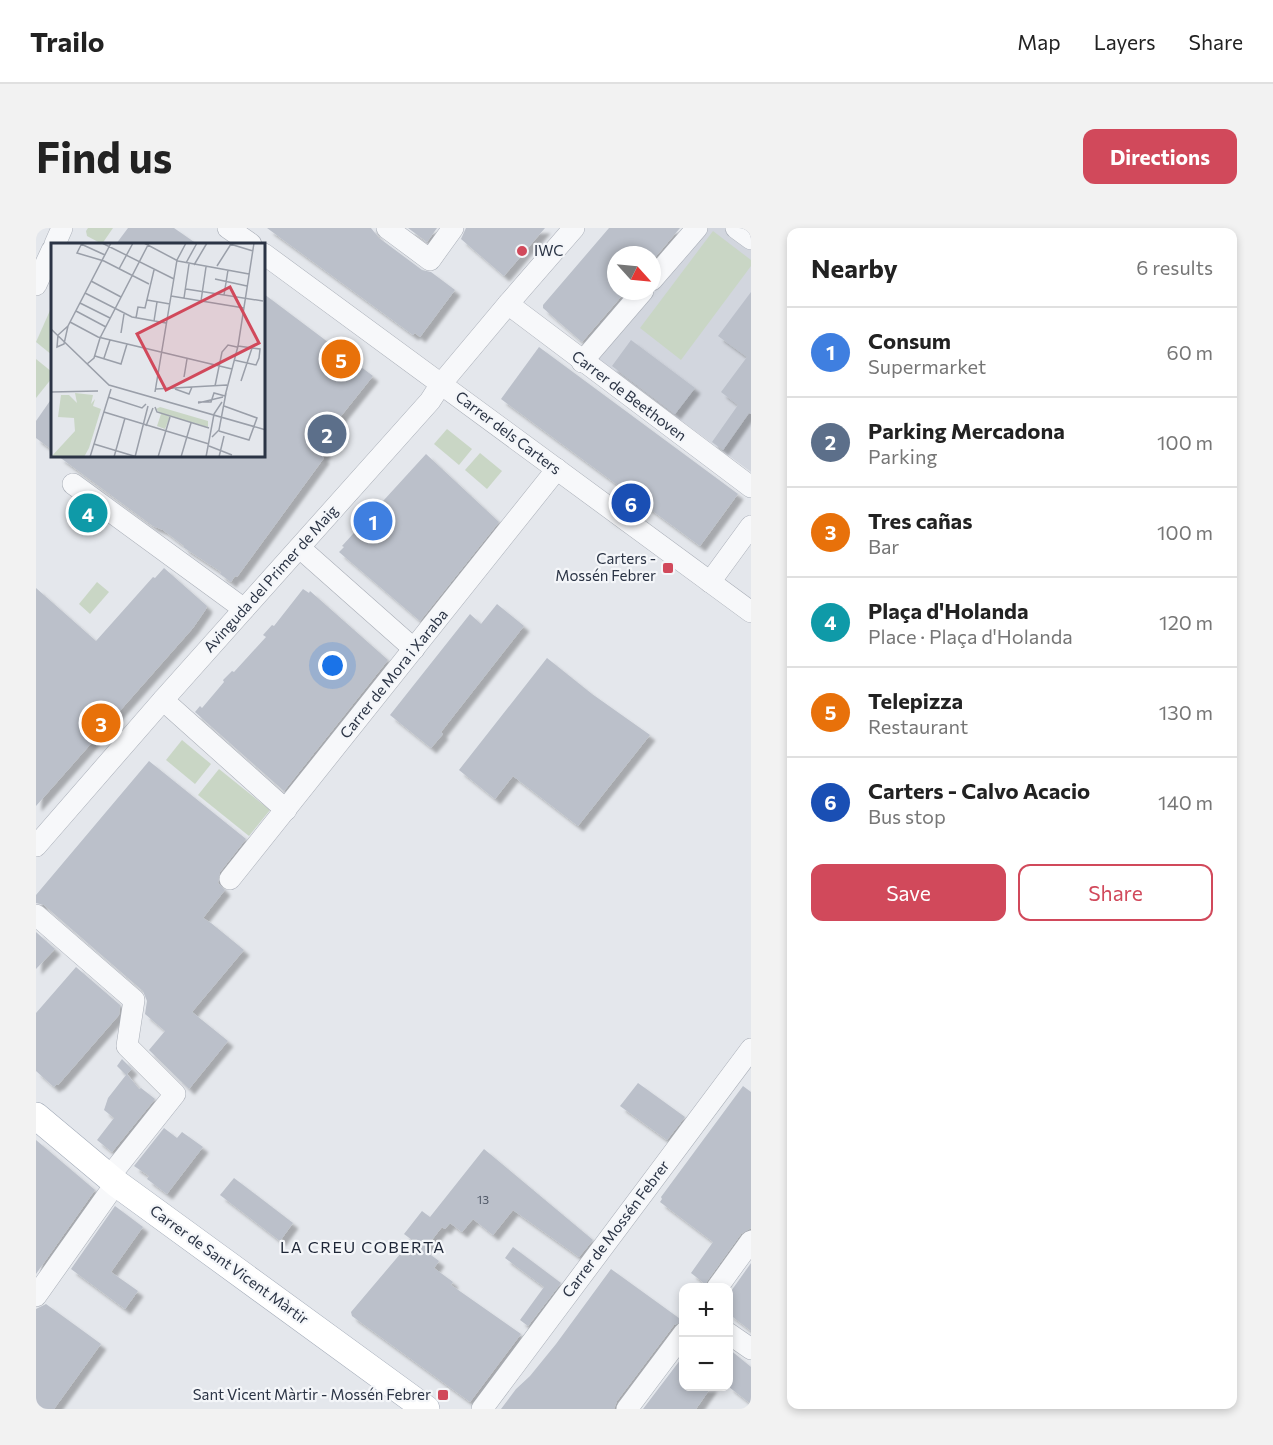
<!DOCTYPE html>
<meta charset="utf-8">
<style>
:root{--surface:#fff;--page:#f2f2f2;--text:#222;--muted:#767676;--line:#e0e0e0;--accent:#d1495b}
body{margin:0;font-family:Commissioner,sans-serif;background:var(--page);color:var(--text)}
.controls{position:absolute;right:18px;bottom:18px;display:grid;overflow:hidden;border-radius:12px;box-shadow:0 3px 9px #0003}
.controls button{width:54px;height:54px;display:grid;place-items:center;padding:0;border:0;border-bottom:2px solid var(--line);background:var(--surface);color:var(--text);font:30px sans-serif}
.compass{position:absolute;left:571px;top:18px;width:54px;height:54px;border-radius:50%;background:var(--surface);box-shadow:0 3px 9px #0003;rotate:117deg}
.you{position:absolute;left:297px;top:438px;width:21px;height:21px;margin:-15px;border:4px solid #fff;border-radius:50%;background:#1a73e8;box-shadow:0 0 0 9px #1a73e833}
.badge{display:grid;place-items:center;width:39px;height:39px;border-radius:50%;background:var(--accent);color:#fff;font-size:20px;font-weight:700}
.pin{position:absolute;translate:-50% -50%;border:3px solid #fff;box-shadow:0 2px 6px #0006}
.list{margin:0;padding:0;list-style:none}
h2{display:flex;justify-content:space-between;align-items:center;height:78px;margin:0;padding:0 24px;font-size:26px}
h2 small{font-size:20px;font-weight:400;color:var(--muted)}
.list li{display:grid;grid-template-columns:39px 1fr auto;gap:18px;align-items:center;box-sizing:border-box;height:90px;padding:0 24px;border-top:2px solid var(--line)}
.list b{display:block;font-size:22px;white-space:nowrap}
.list p{margin:0;font-size:20px;white-space:nowrap;color:var(--muted)}
.list em{font-size:20px;font-style:normal;color:var(--muted)}
.actions{display:flex;gap:12px;padding:18px 24px}
.actions a{flex:1;padding:14px 0;border:2px solid var(--accent);border-radius:12px;text-align:center;font-size:21px;color:var(--accent)}
.actions .main{background:var(--accent);color:#fff}
.map{position:relative;flex:none;width:715px;height:1181px;overflow:hidden;border-radius:12px}
header{display:flex;align-items:center;gap:36px;box-sizing:border-box;height:84px;padding:0 30px;background:var(--surface);border-bottom:2px solid var(--line)}
header strong{font-size:28px}
nav{display:flex;gap:33px;margin-inline-start:auto;font-size:21px}
.intro{display:flex;align-items:center;justify-content:space-between;box-sizing:border-box;height:144px;padding:0 36px}
h1{margin:0;font-size:42px}
.button{padding:15px 27px;border-radius:12px;background:var(--accent);color:#fff;font-size:21px;font-weight:700}
main{display:flex;gap:36px;padding:0 36px}
aside{flex:1;background:var(--surface);border-radius:12px;box-shadow:0 3px 9px #0003}
.map>svg:first-child{display:block}
.built{fill:#d2d6de}
.green{fill:#c9d6c5}
.building{fill:#bbc0ca;filter:url(#shadow)}
.lines{fill:none;stroke-linecap:round;stroke-linejoin:round}
.minor-casing{stroke:#a9aeb7;stroke-width:22}
.major-casing{stroke:#a3abb8;stroke-width:28}
.minor{stroke:#f7f8fa;stroke-width:21}
.major{stroke:#fff;stroke-width:27}
.poi-dot{fill:#d1495b;stroke:#f4f6f9;stroke-width:2}
.labels{text-anchor:middle;stroke-width:4.5;stroke-linejoin:round;paint-order:stroke}
.number-label{font-size:12px;fill:#4f5766}
.poi-label{font-size:15px;fill:#2b3445;stroke:#f4f6f9;text-anchor:end}
.street-label{font-size:15px;fill:#2b3445;stroke:#f4f6f9}
.neighbourhood-label{font-size:16px;letter-spacing:1.5px;fill:#1d2536;stroke:#f4f6f9}
.inset-road{fill:none;stroke:#9a9fa9;stroke-width:1.5}
.view{fill:#d1495b;fill-opacity:0.15;stroke:#d1495b;stroke-width:3}
.inset-edge{fill:none;stroke:#2b3445;stroke-width:3}
</style>
<header>
<strong>Trailo</strong>
<nav><a>Map</a><a>Layers</a><a>Share</a></nav>
</header>
<div class="intro"><h1>Find us</h1><a class="button">Directions</a></div>
<main>
<div class="map">
<svg width="715" height="1181" viewBox="0 0 715 1181">
<defs>
<filter id="shadow"><feDropShadow dx="5.5" dy="5.5" stdDeviation="1.5" flood-color="#0004"/></filter>
</defs>
<rect width="100%" height="100%" fill="#e4e7ec"/>
<polygon class="built" points="670,0 691,0 715,18 715,244 559,129"/>
<g class="green">
<polygon points="52,0 77,0 66,16 51,8 50,3"/>
<polygon points="677,3 715,32 715,38 645,132 604,100"/>
<polygon points="16,78 16,127 0,114"/>
<polygon points="0,131 16,144 16,150 0,170"/>
<polygon points="411,201 436,221 423,237 398,216"/>
<polygon points="444,225 466,243 451,261 429,242"/>
<polygon points="61,354 73,364 54,386 43,376"/>
<polygon points="146,512 175,536 159,556 130,532"/>
<polygon points="183,541 234,582 213,608 162,567"/>
</g>
<g class="building">
<polygon points="92,0 138,0 161,16 80,16"/>
<polygon points="231,0 335,0 343,10 386,42 395,44 419,62 384,109 379,105 377,107"/>
<polygon points="372,0 401,0 391,14"/>
<polygon points="430,0 509,0 468,48 425,11"/>
<polygon points="573,0 644,0 616,33 616,27 580,27 580,63 590,63 546,114 507,80 507,77"/>
<polygon points="715,64 715,186 713,185 687,222 676,214 702,177 685,164 711,129 682,108"/>
<polygon points="228,66 337,148 282,217 290,223 286,228 288,230 201,349 199,348 195,354 184,346 185,344 147,319 148,318 127,302 117,298 22,228 228,228"/>
<polygon points="595,112 659,160 639,186 576,138"/>
<polygon points="503,119 702,266 664,318 465,171"/>
<polygon points="16,170 16,222 0,210 0,193"/>
<polygon points="390,226 463,294 384,393 303,324 308,319 306,318"/>
<polygon points="128,340 171,378 170,381 157,400 0,578 0,360 60,413 117,349 119,350"/>
<polygon points="267,361 273,365 274,363 352,432 248,563 159,484 164,478 166,480 188,454 187,452 196,443 198,444 230,409 227,407 236,397 238,398"/>
<polygon points="461,376 488,398 405,504 407,506 395,520 354,487 434,386 445,396"/>
<polygon points="511,430 556,466 614,507 542,598 477,548 459,571 423,542"/>
<polygon points="113,533 210,611 184,644 182,655 189,662 167,690 175,695 208,722 156,784 192,813 153,861 113,822 129,803 109,786 111,773 107,763 8,677 0,675 0,667"/>
<polygon points="0,704 19,721 0,741"/>
<polygon points="40,739 84,777 83,787 22,857 21,856 18,859 0,843 0,785"/>
<polygon points="86,831 96,841 91,846 103,861 105,860 119,871 76,924 61,912 78,890 68,882 72,870 90,847 81,838"/>
<polygon points="602,855 649,889 631,912 584,878"/>
<polygon points="707,858 715,864 715,1000 705,1006 669,1056 655,1045 677,1014 624,974 626,971 625,969"/>
<polygon points="128,900 141,910 146,904 167,919 131,966 111,951 113,948 98,938"/>
<polygon points="0,912 59,962 0,1046"/>
<polygon points="448,921 557,1012 543,1029 477,982 457,1007 437,991 426,1004 414,995 409,1001 406,999 388,1022 403,1033 398,1040 417,1054 415,1057 485,1106 434,1174 316,1088 315,1084 376,1012 368,1006 386,983 394,989"/>
<polygon points="198,950 257,995 244,1013 184,967"/>
<polygon points="79,978 107,999 75,1044 102,1063 89,1081 35,1041"/>
<polygon points="477,1019 525,1055 492,1098 484,1092 508,1059 469,1030"/>
<polygon points="715,1035 715,1103 693,1086 693,1066"/>
<polygon points="575,1041 647,1093 638,1097 581,1173 578,1181 465,1181 480,1161 494,1148 520,1116"/>
<polygon points="10,1076 65,1116 18,1181 0,1181 0,1081"/>
<polygon points="693,1121 715,1139 715,1176 693,1159"/>
<polygon points="648,1127 648,1158 676,1158 660,1181 607,1181"/>
</g>
<g class="lines">
<g class="minor-casing">
<g id="minor">
<polyline points="192,0 215,16"/>
<polyline points="351,0 394,32 417,0"/>
<polyline points="700,0 715,11"/>
<polyline points="19,16 26,0"/>
<polyline points="228,26 715,384"/>
<polyline points="616,52 661,0"/>
<polyline points="0,57 16,22"/>
<polyline points="472,76 715,259"/>
<polyline points="546,134 607,63"/>
<polyline points="37,256 208,381"/>
<polyline points="264,320 378,421"/>
<polyline points="674,354 715,298"/>
<polyline points="127,472 250,582"/>
<polyline points="0,618 127,472 394,173 405,156 472,76 538,0"/>
<polyline points="194,651 521,241"/>
<polyline points="0,687 98,772 91,818 139,866 73,949"/>
<polyline points="681,1060 715,1013"/>
<polyline points="0,1068 80,955"/>
<polyline points="692,1105 715,1121"/>
<polyline points="446,1181 715,821"/>
<polyline points="591,1181 648,1105"/>
</g>
</g>
<g class="major-casing">
<polyline id="major" points="0,888 80,955 390,1181"/>
</g>
<use href="#minor" class="minor"/>
<use href="#major" class="major"/>
</g>
<g class="poi-dot">
<circle cx="486" cy="23" r="6"/>
<rect x="626" y="334" width="12" height="12" rx="3"/>
<rect x="401" y="1161" width="12" height="12" rx="3"/>
</g>
<g class="labels">
<g class="number-label">
<text x="447" y="976">13</text>
</g>
<g class="poi-label">
<text x="498" y="28" text-anchor="start">IWC</text>
<text x="620" y="336">Carters -<tspan x="620" dy="17">Mossén Febrer</tspan></text>
<text x="395" y="1172">Sant Vicent Màrtir - Mossén Febrer</text>
</g>
<g class="street-label">
<text transform="translate(593 168) rotate(37)" y="5">Carrer de Beethoven</text>
<text transform="translate(472 205) rotate(37)" y="5">Carrer dels Carters</text>
<text transform="translate(235 351) rotate(-48)" y="5">Avinguda del Primer de Maig</text>
<text transform="translate(358 446) rotate(-51)" y="5">Carrer de Mora i Xaraba</text>
<text transform="translate(580 1001) rotate(-53)" y="5">Carrer de Mossén Febrer</text>
<text transform="translate(193 1037) rotate(36)" y="5">Carrer de Sant Vicent Màrtir</text>
</g>
<g class="neighbourhood-label">
<text x="327" y="1025">LA CREU COBERTA</text>
</g>
</g>
<g transform="translate(15 15)">
<rect width="214" height="214" fill="#e4e7ec"/>
<path d="M24 150 42 152 40 161 44 156 42 163 50 166 38 205 33 214H0L24 188 23 175 7 174 10 152H18L26 160ZM109 164 157 178V184L119 173 114 186 106 183 110 171 105 166Z" fill="#c9d6c5"/>
<path class="inset-road" d="M31 0 26 10 53 18 98 41M51 0 123 36M93 0 127 18 198 31M30 1 54 12M179 1 202 8M135 20 146 0M143 22 156 0M166 23 180 1M68 26 82 0M164 36 196 43M40 38 70 54M135 46 212 58M34 50 81 74 115 80M173 52 177 27M120 53 193 65M133 55 138 21M96 57 119 61M150 58 155 24M29 60 59 75M25 68 55 84M85 75 87 64 94 65 103 27M103 78 106 59M19 79 47 94 181 126M17 83 7 92 6 104 13 101 17 83 60 0M0 86 58 142 215 187M70 90 73 71M44 113 70 121 76 101M53 115 59 97M183 117 205 122 208 115 209 106 187 103M36 121 43 115 49 95 98 0M133 134 136 116M190 138 201 105M164 143 171 109 177 102 186 104M105 146 176 142M124 146 138 151 141 144M0 149 47 148M104 149 126 17 135 0M174 153 187 103 203 0M57 154 91 165 95 161M147 159H160L163 150 174 153M147 160 172 154M104 164 106 169 158 185M53 169 158 201M95 183 102 165M168 188 198 197 206 175 173 163M161 194 168 187 175 150M43 201 86 214M158 203 181 212M39 214 60 146M63 214 74 175M84 214 97 163M107 214 119 174M130 214 140 180M155 214 163 171 171 159M168 214 173 193"/>
<path class="view" d="M179 44 208 100 115 147 86 91Z"/>
<rect width="214" height="214" class="inset-edge"/>
</g>
</svg>
<div class="controls">
<button>+</button>
<button>−</button>
</div>
<svg class="compass" viewBox="-18 -18 36 36"><path d="M0-13l5 13h-10z" fill="#e53935"/><path d="M0 13l5-13h-10z" fill="#767676"/></svg>
<div class="you"></div>
<div class="pin badge" style="left:337px;top:293px;background:#3f7fe0">1</div>
<div class="pin badge" style="left:291px;top:206px;background:#5c6f8a">2</div>
<div class="pin badge" style="left:65px;top:495px;background:#e8710a">3</div>
<div class="pin badge" style="left:52px;top:285px;background:#0f9aa8">4</div>
<div class="pin badge" style="left:305px;top:131px;background:#e8710a">5</div>
<div class="pin badge" style="left:595px;top:275px;background:#1a4fb4">6</div>
</div>
<aside>
<h2>Nearby<small>6 results</small></h2>
<ul class="list">
<li><span class="badge" style="background:#3f7fe0">1</span><div><b>Consum</b><p>Supermarket</p></div><em>60 m</em></li>
<li><span class="badge" style="background:#5c6f8a">2</span><div><b>Parking Mercadona</b><p>Parking</p></div><em>100 m</em></li>
<li><span class="badge" style="background:#e8710a">3</span><div><b>Tres cañas</b><p>Bar</p></div><em>100 m</em></li>
<li><span class="badge" style="background:#0f9aa8">4</span><div><b>Plaça d'Holanda</b><p>Place · Plaça d'Holanda</p></div><em>120 m</em></li>
<li><span class="badge" style="background:#e8710a">5</span><div><b>Telepizza</b><p>Restaurant</p></div><em>130 m</em></li>
<li><span class="badge" style="background:#1a4fb4">6</span><div><b>Carters - Calvo Acacio</b><p>Bus stop</p></div><em>140 m</em></li>
</ul>
<div class="actions"><a class="main">Save</a><a>Share</a></div>
</aside>
</main>
